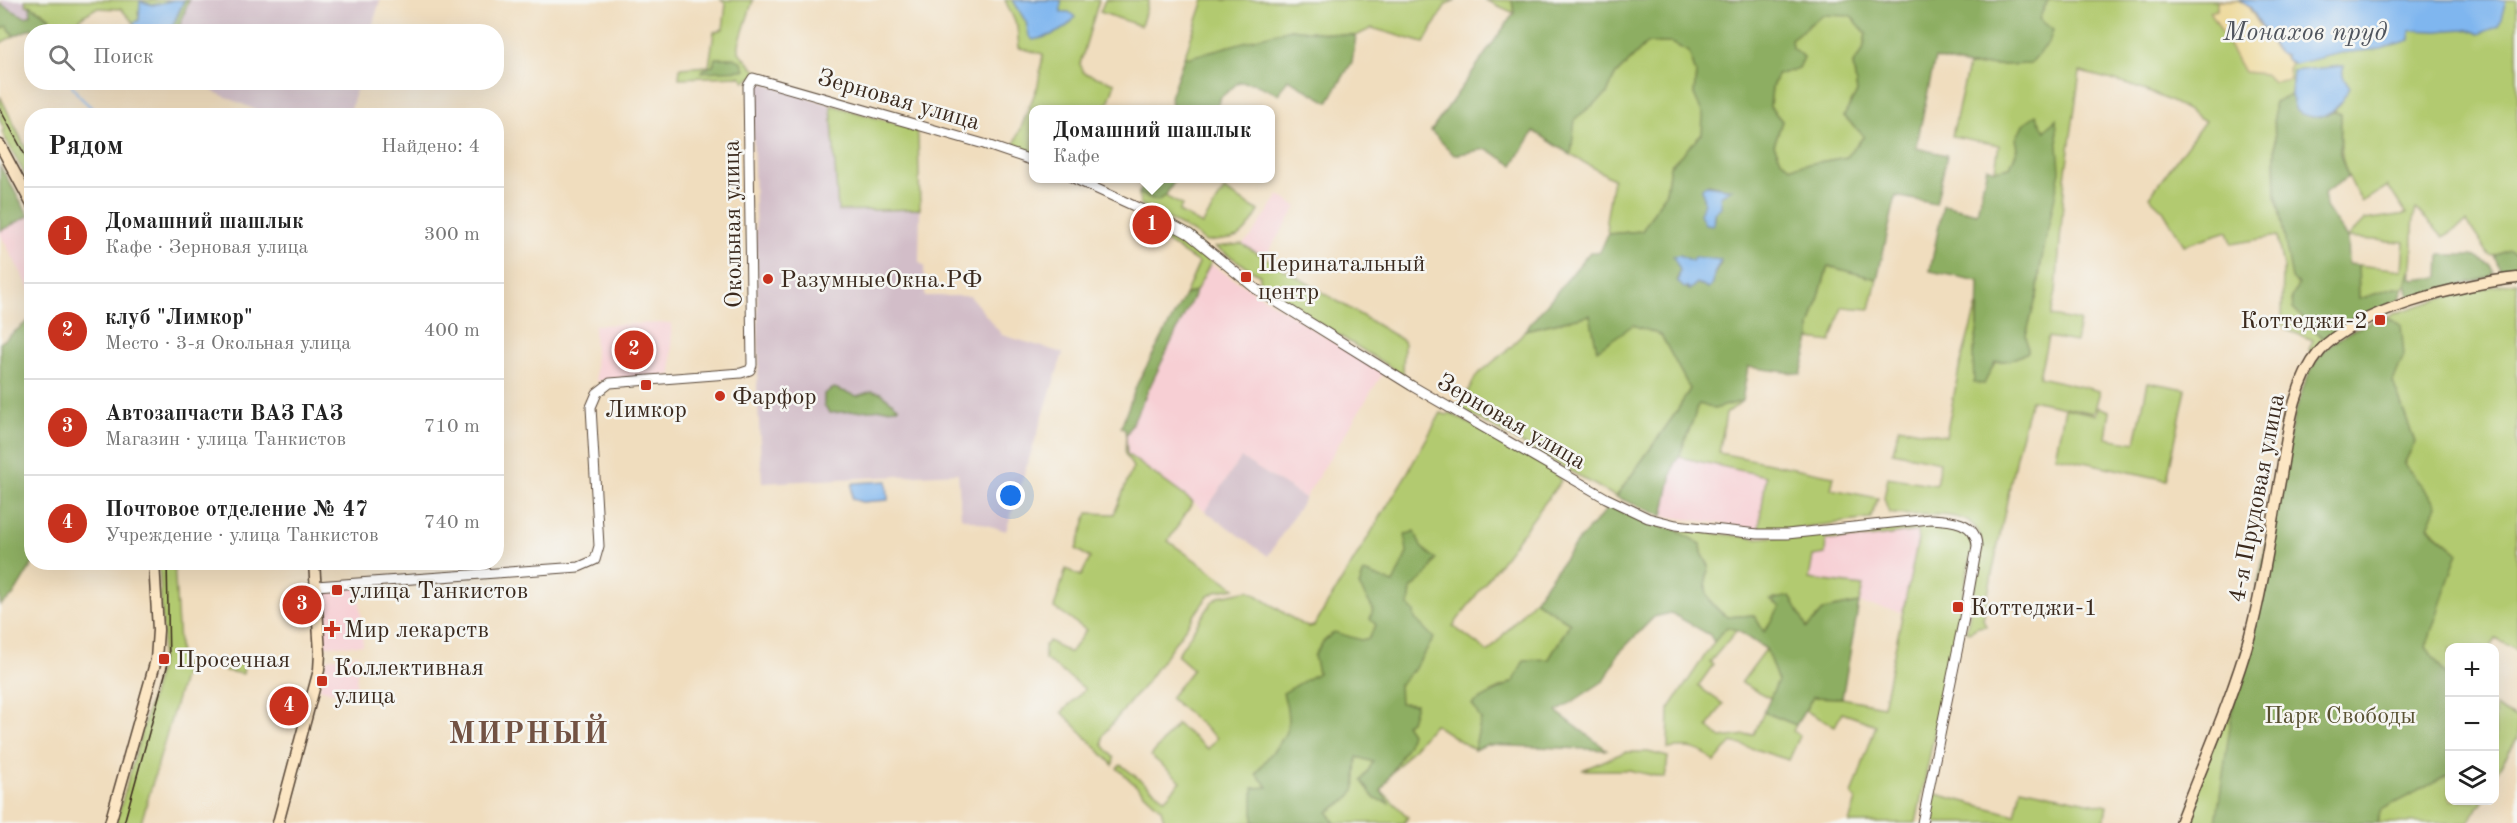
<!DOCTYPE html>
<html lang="ru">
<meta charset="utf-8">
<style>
:root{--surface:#fff;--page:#f2f2f2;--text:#222;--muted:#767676;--line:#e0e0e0;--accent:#c8321e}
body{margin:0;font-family:"Old Standard TT",serif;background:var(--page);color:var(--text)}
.controls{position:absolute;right:18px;bottom:18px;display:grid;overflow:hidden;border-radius:12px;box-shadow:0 6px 24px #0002}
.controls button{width:54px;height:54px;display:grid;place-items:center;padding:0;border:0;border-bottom:2px solid var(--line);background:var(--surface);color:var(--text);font:30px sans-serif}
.you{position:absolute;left:1011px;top:496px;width:21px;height:21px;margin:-15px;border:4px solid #fff;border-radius:50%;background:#1a73e8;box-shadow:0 0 0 9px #1a73e833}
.badge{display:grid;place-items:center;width:39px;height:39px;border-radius:50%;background:var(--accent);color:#fff;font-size:20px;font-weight:700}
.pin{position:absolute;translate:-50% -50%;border:3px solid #fff;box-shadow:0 2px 6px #0006}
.popup{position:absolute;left:1029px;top:105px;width:246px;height:78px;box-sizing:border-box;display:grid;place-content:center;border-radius:12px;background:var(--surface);filter:drop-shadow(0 2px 4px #0005);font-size:20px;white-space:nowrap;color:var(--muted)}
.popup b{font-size:22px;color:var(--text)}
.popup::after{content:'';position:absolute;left:50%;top:100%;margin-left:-12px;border:12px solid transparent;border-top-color:var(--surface)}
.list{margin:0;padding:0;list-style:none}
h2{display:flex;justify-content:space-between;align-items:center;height:78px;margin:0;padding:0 24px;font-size:26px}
h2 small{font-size:20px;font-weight:400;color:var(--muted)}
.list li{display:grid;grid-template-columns:39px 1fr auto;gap:18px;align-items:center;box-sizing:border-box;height:96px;padding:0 24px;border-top:2px solid var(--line)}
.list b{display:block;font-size:22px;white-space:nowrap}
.list p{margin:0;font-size:20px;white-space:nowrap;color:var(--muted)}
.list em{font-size:20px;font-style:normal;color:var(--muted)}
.icon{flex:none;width:33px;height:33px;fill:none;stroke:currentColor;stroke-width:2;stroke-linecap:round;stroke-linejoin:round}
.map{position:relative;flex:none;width:2517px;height:823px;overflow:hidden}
.search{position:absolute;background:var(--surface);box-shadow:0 6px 24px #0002;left:24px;top:24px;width:480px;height:66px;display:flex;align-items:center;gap:15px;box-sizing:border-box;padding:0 21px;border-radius:24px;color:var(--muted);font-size:22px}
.panel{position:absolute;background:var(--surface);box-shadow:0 6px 24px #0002;left:24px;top:108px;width:480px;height:462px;border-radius:24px}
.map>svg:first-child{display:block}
.built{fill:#f7cfd4}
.industrial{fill:#d2bdc8}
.green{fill:#b2ca6f;stroke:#767a46;stroke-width:1.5;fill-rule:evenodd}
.forest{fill:#8dae62;stroke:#646c40;stroke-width:1.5;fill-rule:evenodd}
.sand{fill:#eeda9e;stroke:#94825e;stroke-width:1.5}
.water{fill:#7fb6ef;stroke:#5d7086;stroke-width:1.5}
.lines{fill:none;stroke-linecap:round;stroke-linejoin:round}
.stream{stroke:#7fb6ef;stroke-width:2}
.tertiary-casing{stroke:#564536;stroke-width:11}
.secondary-casing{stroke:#564536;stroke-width:13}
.tertiary{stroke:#fff;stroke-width:9}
.secondary{stroke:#fce6c4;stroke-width:10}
.tram{stroke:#3b2a1e;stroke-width:1.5}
.poi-dot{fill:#c8321e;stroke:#f6f6f2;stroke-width:2}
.labels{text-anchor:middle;stroke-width:5;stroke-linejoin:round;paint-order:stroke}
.street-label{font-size:24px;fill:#3b2a1e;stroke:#f6f6f2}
.poi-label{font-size:24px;fill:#3b2a1e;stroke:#f6f6f2;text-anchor:start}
.park-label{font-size:24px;fill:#595232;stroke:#f6f6f2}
.water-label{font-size:26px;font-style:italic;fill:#4f545d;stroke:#f6f6f2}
.district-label{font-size:30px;font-weight:bold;letter-spacing:1.5px;fill:#725243;stroke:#f6f6f2}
</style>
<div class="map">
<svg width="2517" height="823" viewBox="0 0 2517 823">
<rect width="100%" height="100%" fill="#f6f6f2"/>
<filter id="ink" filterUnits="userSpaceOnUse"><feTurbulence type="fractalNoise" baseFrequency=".0167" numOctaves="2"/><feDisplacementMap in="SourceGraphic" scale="12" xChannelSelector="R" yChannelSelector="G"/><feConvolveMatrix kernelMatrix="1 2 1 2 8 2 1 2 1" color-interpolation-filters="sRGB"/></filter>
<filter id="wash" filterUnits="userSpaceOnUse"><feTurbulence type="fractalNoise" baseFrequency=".008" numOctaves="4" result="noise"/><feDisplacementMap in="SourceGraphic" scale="24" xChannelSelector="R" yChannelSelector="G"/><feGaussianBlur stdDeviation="1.35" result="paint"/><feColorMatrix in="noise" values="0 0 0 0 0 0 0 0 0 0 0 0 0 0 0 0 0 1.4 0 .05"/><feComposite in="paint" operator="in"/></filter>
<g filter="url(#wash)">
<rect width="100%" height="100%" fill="#f0ddbe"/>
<g class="built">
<polygon points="1279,195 1297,207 1264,258 1242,244 1251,237"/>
<polygon points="29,216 32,222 31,291 0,234 0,231"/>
<polygon points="1210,264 1383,373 1305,498 1241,458 1205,511 1127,454 1126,436"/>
<polygon points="671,323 672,375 596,381 594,325"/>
<polygon points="1679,457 1767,476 1759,529 1663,516 1674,464"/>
<polygon points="1917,531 1918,540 1902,612 1859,603 1863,586 1809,579 1813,555 1826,540 1868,538"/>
<polygon points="359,587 363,645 327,646 324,644 322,591"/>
<polygon points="358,654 356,688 347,688 346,691 336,693 319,688 327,659"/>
</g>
<g class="industrial">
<polygon points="1,0 25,0 26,5 30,5 31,15 25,17 2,4"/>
<polygon points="189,0 380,0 371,31 178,32"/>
<polygon points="758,81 831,105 838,211 920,209 919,262 924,266 925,296 970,296 1002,335 1063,353 1006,531 961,517 958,473 762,483 757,386 759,362 752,88 754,83"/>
<polygon points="216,82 358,82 358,83 349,115 270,116 212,91"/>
<polygon points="1241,458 1305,498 1268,556 1205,511"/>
</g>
<g class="green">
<polygon points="25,0 174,0 138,11 139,20 134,23 121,9 96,8 83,16 65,32 39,31 50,18 43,12 26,5"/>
<polygon points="721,0 753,0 739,44 739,52 759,74 745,81 740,76 679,78 680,68 709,66 714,32 723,29 726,4"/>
<polygon points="1005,0 1099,0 1080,64 1084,73 1115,83 1106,109 1034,110 1033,155 1013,148 1038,85 1043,54 1019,48 1017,26"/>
<polygon points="1105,0 1149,0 1141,26 1100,12"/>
<polygon points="1204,0 1456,0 1446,4 1424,43 1372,28 1356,36 1290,29 1187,59 1185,55"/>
<polygon points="1485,0 1512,0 1514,13"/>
<path d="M2048 0H2517V254L2509 250 2494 256 2489 255 2467 222 2443 237 2416 209C2408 231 2420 271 2403 288H2395L2359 299 2358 265 2402 270 2404 242 2347 238 2365 220 2406 214 2388 186 2362 202C2340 165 2340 156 2341 114L2334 111 2350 88C2345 81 2340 74 2344 66L2293 71 2291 95 2274 103 2276 198 2298 285 2292 298 2293 308 2324 339 2311 353 2309 350 2313 340 2287 330 2282 324 2283 267 2277 236 2232 244 2228 231 2184 245 2163 210 2149 197 2205 121C2164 94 2127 83 2080 72L2065 178 2056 292 2051 316 2080 321 2076 342 2048 337 2039 377 2100 391 2094 413 2031 400 2016 456 1983 619 1986 626 1978 627 1969 632 1966 631 1982 549C1983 501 1917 520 1889 513L1884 498 1888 477 1936 485 1940 462 1893 452 1899 427 1946 436 1959 369 1977 305 1978 327 1973 355 1984 384 1995 362 2011 360 2028 352 2026 335 2038 291 2056 120 2045 132 2018 148 2010 167 1995 170 1999 145 1952 136 1968 66 2030 64 2039 19Z"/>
<polygon points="1822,15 1851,15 1866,33 1863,51 1853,64 1857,92 1844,116 1864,136 1847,157 1791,167 1782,161 1774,145 1782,121 1770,107 1772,87 1777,75 1799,68 1804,57 1792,48 1791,40"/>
<polygon points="7,26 14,36 0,43 0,29"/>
<polygon points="1647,43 1672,43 1689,52 1696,73 1694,94 1704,115 1702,134 1670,166 1666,192 1642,231 1608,234 1606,221 1613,179 1571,155 1574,119 1607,94 1614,77"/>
<polygon points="0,96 31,159 31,186 2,132 4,129 0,120"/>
<polygon points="831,105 915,129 918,136 920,209 838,211"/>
<path d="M1224 190 1259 211C1240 243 1240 237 1206 242L1192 232 1140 204 1139 193 1157 201 1165 196 1182 205 1179 212 1202 225Z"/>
<polygon points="1163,222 1188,236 1211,254 1210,264 1196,291 1185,295 1199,263 1159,237"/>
<polygon points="1242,244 1404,341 1403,375 1259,286 1260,275 1215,247"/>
<polygon points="1828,266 1877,279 1870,309 1842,307 1831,342 1810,339 1810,327"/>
<path d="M2517 282V650L2496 639 2491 647 2450 648V800L2483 801 2481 805 2478 806 2469 823H2184L2358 328C2410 306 2461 291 2517 282ZM2415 442 2404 464 2428 526 2458 552 2373 506Z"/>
<polygon points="1590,315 1633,325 1661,335 1690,389 1675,414 1616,497 1459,408 1476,376 1512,346 1525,330"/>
<polygon points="2148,382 2186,389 2167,480 2055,456 2065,408 2096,415 2098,407 2110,411 2106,438 2135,443"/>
<polygon points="1742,401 1726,414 1719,453 1834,476 1831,489 1878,498 1870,519 1789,529 1759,529 1766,476 1679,457 1699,403 1714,409"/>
<polygon points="1441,413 1447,415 1450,413 1556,471 1561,481 1453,626 1488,652 1534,600 1570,623 1549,659 1515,681 1491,692 1474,750 1434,724 1379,788 1408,817 1404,823 1165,823 1161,809 1117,768 1121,765 1165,799 1181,781 1151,756 1177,724 1208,749 1217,738 1170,698 1193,669 1177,655 1212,602 1220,596 1249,590 1301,624 1308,627 1314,626 1406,475"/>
<polygon points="1126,436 1127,454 1193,502 1168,541 1235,588 1218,591 1208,596 1146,683 1106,731 1103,737 1103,745 1114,758 1113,765 1062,712 1085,689 1045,659 1044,646 1049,641 1070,653 1086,630 1054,608 1066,569 1081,576 1090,558 1076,549 1088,513 1114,514 1133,467 1125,454"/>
<path d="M1929 524 1964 528 1973 539V545L1916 823H1849L1856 800 1852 795 1876 725 1842 713 1835 726 1805 711 1813 697 1842 698 1883 706 1918 540 1917 531 1868 538 1826 540 1825 554 1813 556 1809 579 1863 586 1859 603 1824 610 1807 629 1790 596 1771 600 1781 607 1764 633 1754 615 1727 617C1706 601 1702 592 1709 566L1702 553 1701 545 1674 529 1758 538Z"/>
<polygon points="159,563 174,563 180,660 186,667 141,823 116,823 160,666 163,635"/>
<path d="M1727 627 1737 630 1710 662 1713 665 1698 686 1723 704 1708 727 1721 738 1754 734 1764 712 1796 725 1793 731 1800 736 1789 760 1732 742 1715 762C1701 748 1688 746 1668 749L1669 709 1714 642Z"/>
<polygon points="1766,649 1778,681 1770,698 1741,683"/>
<polygon points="227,662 244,665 243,674 225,671"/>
<polygon points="2495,706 2517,719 2517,739 2495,775"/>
<polygon points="1625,752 1648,752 1668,757 1665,778 1629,770 1582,770"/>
<polygon points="2021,788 2107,806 2104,823 1926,823 1932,793 2015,815"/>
</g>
<g class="forest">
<polygon points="184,0 189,0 178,31 170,32"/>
<path d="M1512 0H2048L2039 19 2053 30 2049 42 2030 64 1968 66 1935 58 1916 148 1947 155 1936 204 1896 196 1877 279 1828 266 1810 327V339L1801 374 1748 367 1742 401 1714 409 1699 404 1679 457 1674 464 1663 516 1616 497 1675 414 1690 389 1661 335 1633 325 1597 350 1590 315 1525 330 1590 252H1600L1608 234 1642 231 1666 192 1670 166 1702 134 1703 115 1694 94 1696 73 1689 52 1672 43H1647L1614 77 1607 94 1575 119 1571 155 1534 131 1513 165 1487 149 1454 155 1431 131 1514 13ZM1822 15 1851 16 1866 33 1863 51 1853 64 1857 92 1844 116 1864 136 1847 157 1791 167 1782 161 1774 145 1782 121 1770 107 1772 87 1777 75 1799 68 1804 57 1792 48 1791 39ZM1708 184 1731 189 1720 196 1714 213V220L1703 200ZM1684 257C1693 264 1707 257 1718 259L1721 263 1714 275 1713 284 1708 289 1697 283 1689 290 1677 280 1680 270 1677 264Z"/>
<polygon points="0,4 25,17 31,15 30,5 50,18 39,31 34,31 32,28 14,36 7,26 0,29"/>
<polygon points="1290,29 1356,36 1352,62 1328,102 1288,79 1278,94 1253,83 1239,82 1220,98 1216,109 1173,109 1170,97 1185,55 1187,58"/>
<polygon points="715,58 734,58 742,62 745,70 701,72 704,69 713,66"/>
<polygon points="2291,95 2296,111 2326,115 2334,111 2341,114 2340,154 2348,177 2324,193 2326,207 2347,238 2348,264 2358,265 2359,299 2395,288 2403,288 2400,300 2353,320 2324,339 2293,308 2292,298 2298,285 2292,279 2276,192 2274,103"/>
<polygon points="2036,115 2045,131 2056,119 2060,171 2039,273 2038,291 2026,335 2028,352 2011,360 1995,362 1984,384 1974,383 1973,355 1978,327 1979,281 1930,271 1943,205 1977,213 1987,167 1995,170 2010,167 2018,148 2016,139 2023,124"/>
<polygon points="0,166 29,216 0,231"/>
<polygon points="1146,178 1176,178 1176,179 1165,196 1157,201 1139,193"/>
<polygon points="2509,250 2517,254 2517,273 2501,272 2494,256"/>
<polygon points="2440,255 2473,255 2490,265 2493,272 2490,277 2412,298 2409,296 2406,284 2410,272 2412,280 2439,277"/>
<polygon points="1196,291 1126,436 1125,430 1121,427 1137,384 1185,295"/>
<path d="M2383 316 2401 325 2404 355 2393 382 2415 442 2404 464 2437 505 2428 527 2458 552 2426 647 2449 679V775L2381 810 2377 823H2216L2236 685 2293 420C2300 397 2307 370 2323 352 2336 337 2365 324 2383 316Z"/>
<polygon points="31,319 33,563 13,596 0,605 0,343"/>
<polygon points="834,388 857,396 872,391 881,393 899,408 830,413 824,406 824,394"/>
<path d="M1610 506 1647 523 1674 529 1701 544 1702 553 1709 566C1702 592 1706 602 1727 617L1754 615 1764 632 1780 607 1771 600 1790 596 1807 628 1824 610 1859 603 1842 698 1813 697 1796 725 1764 712 1778 681 1766 649 1737 630 1727 627 1714 642 1710 635 1671 613 1654 617 1618 654 1605 680 1557 712 1607 750 1486 745 1474 750 1481 720 1472 704 1514 681 1524 660 1549 659 1570 623 1534 600 1577 542Z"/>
<path d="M1415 531 1421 547 1436 559 1429 572 1411 589 1409 606 1414 612 1415 619 1434 638 1415 668 1399 685 1400 703 1416 704 1411 721 1405 724 1411 733 1408 744 1381 791 1389 803 1375 799 1362 781 1373 762 1357 757C1354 793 1362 791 1328 812L1335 823H1258L1253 821V788L1268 787 1256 774C1279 738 1297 739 1283 693L1318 673 1314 656 1323 642 1334 632 1361 640 1369 638 1376 625 1370 619 1373 609 1359 586 1364 572 1393 583 1407 553 1405 535Z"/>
</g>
<polygon class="sand" points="2219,0 2239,0 2246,3 2274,48 2291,63 2288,70 2290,79 2274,82 2264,74 2244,72 2210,11 2217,9 2217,2"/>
<g class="water">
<polygon points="174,0 184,0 170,31 134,31 134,23 139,20 140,1 153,5"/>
<path d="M1013 0H1061V12H1069L1075 17C1066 31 1049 37 1033 40L1029 36 1026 22Z"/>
<path d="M2239 0H2506L2499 26 2479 34C2465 26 2455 30 2440 31 2430 32 2420 29 2410 31V40L2381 49 2341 53 2295 64 2286 59V56L2278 53 2251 8Z"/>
<path d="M2344 66C2340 74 2345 81 2350 88 2336 109 2324 127 2296 111L2291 95 2293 71Z"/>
<polygon points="1706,185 1732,189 1720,196 1721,207 1714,213 1713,225 1705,224 1700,214 1704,202 1702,188"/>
<polygon points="1680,255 1692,261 1694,257 1721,260 1714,274 1713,284 1708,289 1697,283 1689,290 1687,287 1684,288 1678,282 1680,270 1673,256"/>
<polygon points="887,481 888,500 862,502 852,499 852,485 854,483"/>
</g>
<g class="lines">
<g class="stream">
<polyline points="38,29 41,32"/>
<path d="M71 82C76 98 90 103 99 116"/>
</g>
</g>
</g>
<g filter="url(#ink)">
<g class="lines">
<g class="tertiary-casing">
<g id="tertiary">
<path d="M1073 178 1156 216 1189 234 1256 289 1412 386 1606 498 1648 518 1676 525 1758 534H1787L1930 519C1950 520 1976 521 1977 546L1966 608 1922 823"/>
<polyline points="316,586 579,567 595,560 599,546 591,407 597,393 610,383 741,373 750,370 752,365 748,86 753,78 984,144 1034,161"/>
</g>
</g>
<g class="secondary-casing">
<g id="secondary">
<polyline points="0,145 32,205"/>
<polyline points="110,823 156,660 158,630 154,562"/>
<polyline points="278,823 319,670 320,653 314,562"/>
<path d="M2180 823C2204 761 2232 699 2250 635 2264 583 2271 529 2281 475 2288 433 2292 385 2320 351 2353 311 2466 283 2517 278"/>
</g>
</g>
<use href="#tertiary" class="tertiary"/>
<use href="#secondary" class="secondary"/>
<g class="tram">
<polyline points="0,109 32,168"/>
<polyline points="124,823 169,660 167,562"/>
</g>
</g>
</g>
<g class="poi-dot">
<rect x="1240" y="271" width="12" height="12" rx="3"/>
<circle cx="768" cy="279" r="6"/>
<rect x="2374" y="314" width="12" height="12" rx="3"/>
<rect x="640" y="379" width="12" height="12" rx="3"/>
<circle cx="720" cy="396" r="6"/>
<rect x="331" y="584" width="12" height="12" rx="3"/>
<rect x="1952" y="601" width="12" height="12" rx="3"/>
<path d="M329 620h6v6h6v6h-6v6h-6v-6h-6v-6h6z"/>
<rect x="158" y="653" width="12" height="12" rx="3"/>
<rect x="316" y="675" width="12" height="12" rx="3"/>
</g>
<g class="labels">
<g class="street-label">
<text transform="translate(899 99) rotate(16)" y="8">Зерновая улица</text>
<text transform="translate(732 224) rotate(-91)" y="8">Окольная улица</text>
<text transform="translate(1512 421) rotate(30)" y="8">Зерновая улица</text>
<text transform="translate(2256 498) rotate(-79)" y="8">4-я Прудовая улица</text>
</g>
<g class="poi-label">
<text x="1258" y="271">Перинатальный<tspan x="1258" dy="28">центр</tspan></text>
<text x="780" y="287">РазумныеОкна.РФ</text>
<text x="2368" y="328" text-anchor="end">Коттеджи-2</text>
<text x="732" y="404">Фарфор</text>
<text x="646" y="417" text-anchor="middle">Лимкор</text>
<text x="349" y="598">улица Танкистов</text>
<text x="1970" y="615">Коттеджи-1</text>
<text x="344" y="637">Мир лекарств</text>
<text x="176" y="667">Просечная</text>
<text x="334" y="675">Коллективная<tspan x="334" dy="28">улица</tspan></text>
</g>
<g class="park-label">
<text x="2340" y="723">Парк Свободы</text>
</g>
<g class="water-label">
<text x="2305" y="40">Монахов пруд</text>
</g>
<g class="district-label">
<text x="529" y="743">МИРНЫЙ</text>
</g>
</g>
</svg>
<div class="controls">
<button>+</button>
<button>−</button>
<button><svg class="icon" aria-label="layers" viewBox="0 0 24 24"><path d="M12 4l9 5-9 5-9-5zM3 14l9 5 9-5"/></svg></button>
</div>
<div class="you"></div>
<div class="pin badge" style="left:1152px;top:225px">1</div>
<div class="popup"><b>Домашний шашлык</b>Кафе</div>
<div class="pin badge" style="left:634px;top:350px">2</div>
<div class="pin badge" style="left:302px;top:605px">3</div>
<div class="pin badge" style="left:289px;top:706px">4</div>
<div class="search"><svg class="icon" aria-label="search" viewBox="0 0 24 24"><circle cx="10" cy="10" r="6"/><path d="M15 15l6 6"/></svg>Поиск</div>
<section class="panel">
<h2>Рядом<small>Найдено: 4</small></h2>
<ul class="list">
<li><span class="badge">1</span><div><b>Домашний шашлык</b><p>Кафе · Зерновая улица</p></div><em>300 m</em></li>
<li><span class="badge">2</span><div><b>клуб &quot;Лимкор&quot;</b><p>Место · 3-я Окольная улица</p></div><em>400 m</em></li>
<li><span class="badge">3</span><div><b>Автозапчасти ВАЗ ГАЗ</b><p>Магазин · улица Танкистов</p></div><em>710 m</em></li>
<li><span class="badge">4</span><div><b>Почтовое отделение № 47</b><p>Учреждение · улица Танкистов</p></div><em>740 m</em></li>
</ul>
</section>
</div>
